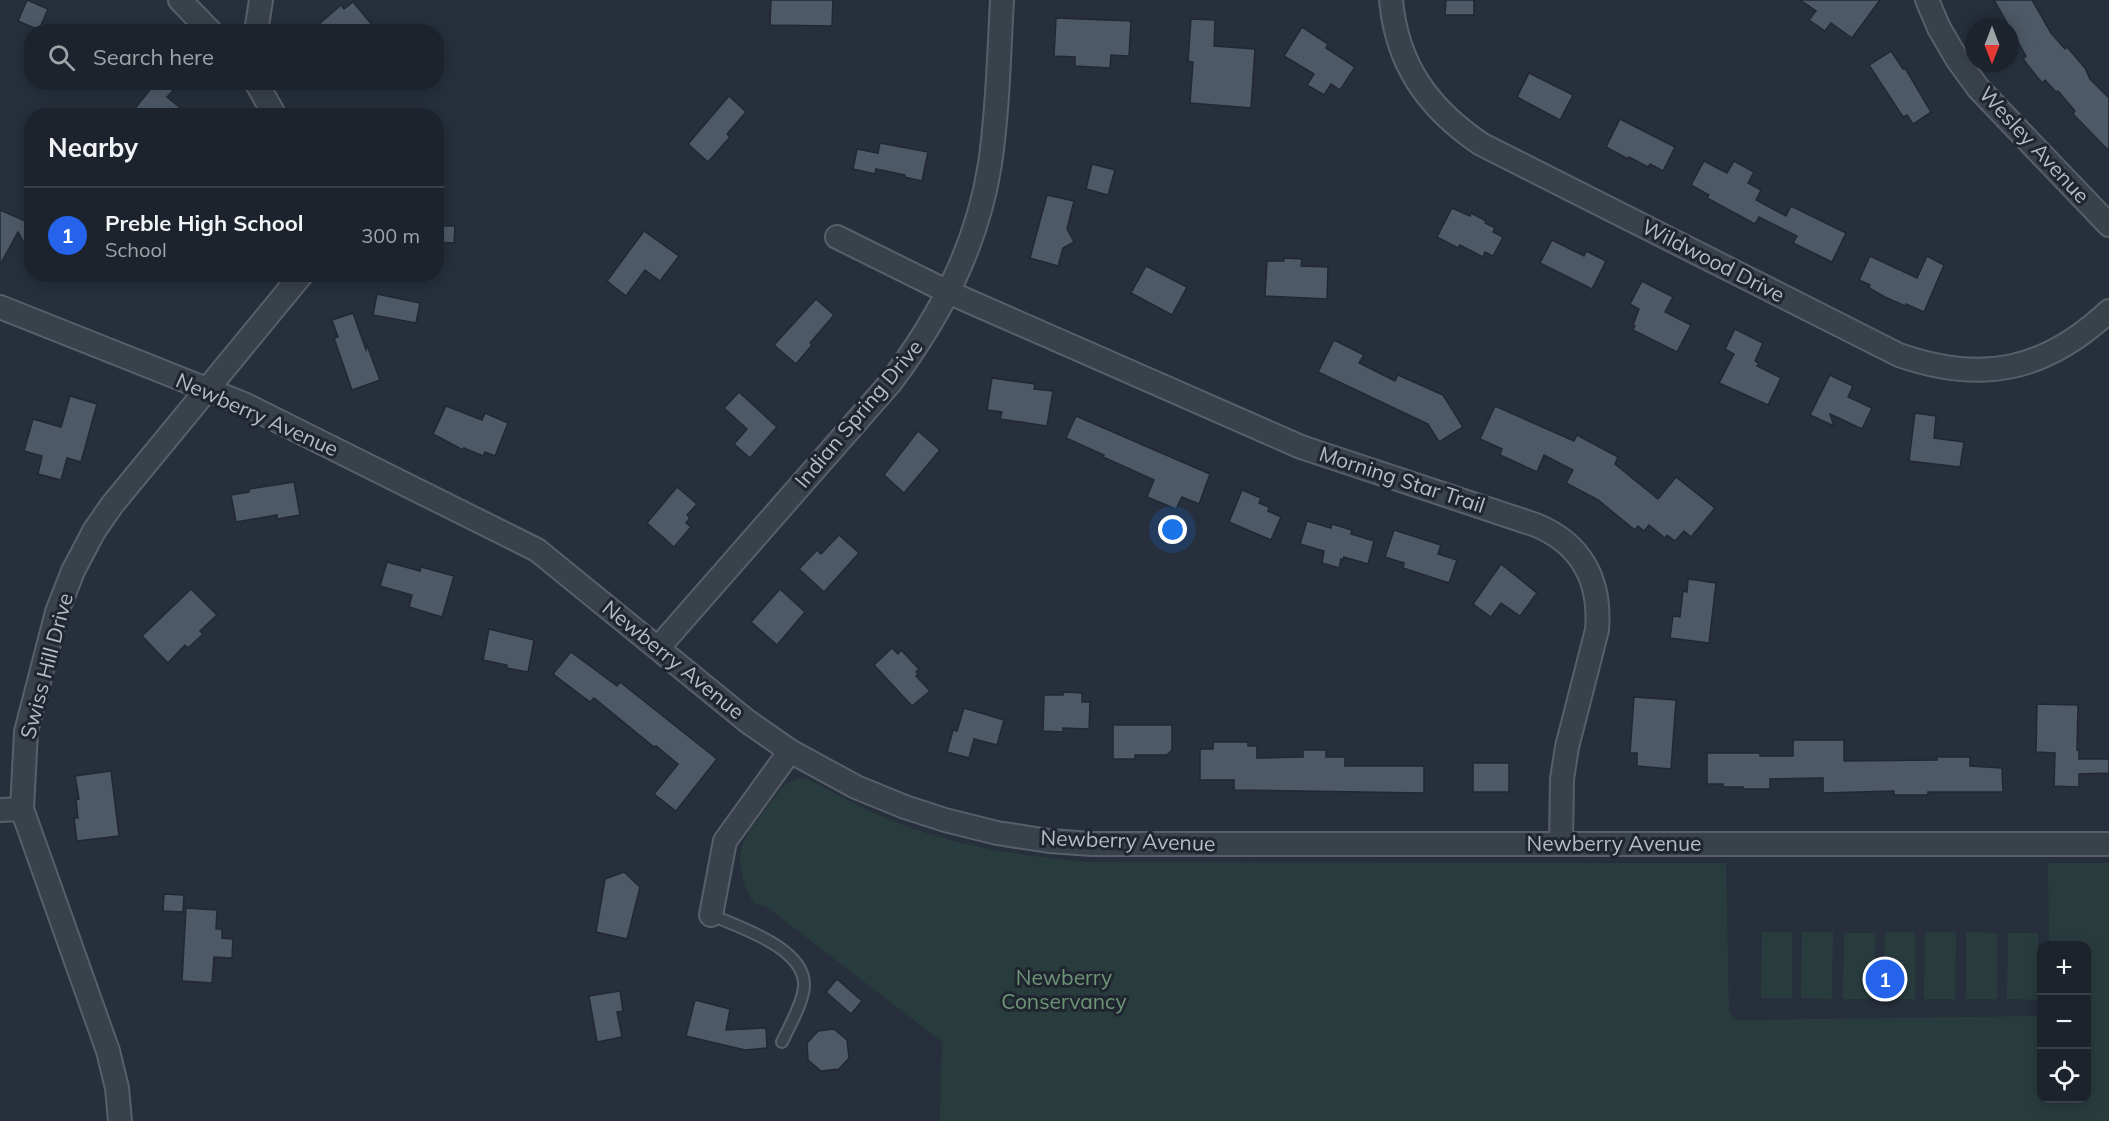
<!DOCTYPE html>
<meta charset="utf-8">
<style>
:root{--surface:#1c232c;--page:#292f38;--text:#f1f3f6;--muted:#a0a4a9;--line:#3a4048;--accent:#2563eb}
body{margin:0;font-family:Mulish,sans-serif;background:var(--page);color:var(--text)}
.controls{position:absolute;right:18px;bottom:18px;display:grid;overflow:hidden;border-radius:12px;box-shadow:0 3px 15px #0003}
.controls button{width:54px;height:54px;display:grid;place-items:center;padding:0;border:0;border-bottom:2px solid var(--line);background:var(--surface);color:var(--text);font:30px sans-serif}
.compass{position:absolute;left:1965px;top:18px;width:54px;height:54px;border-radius:50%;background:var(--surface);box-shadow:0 3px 15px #0003;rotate:180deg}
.you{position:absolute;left:1173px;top:530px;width:21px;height:21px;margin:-15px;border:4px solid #fff;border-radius:50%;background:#1a73e8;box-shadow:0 0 0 9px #1a73e833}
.badge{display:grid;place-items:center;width:39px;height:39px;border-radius:50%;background:var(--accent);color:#fff;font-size:20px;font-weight:700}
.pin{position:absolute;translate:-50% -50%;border:3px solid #fff;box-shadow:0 2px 6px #0006}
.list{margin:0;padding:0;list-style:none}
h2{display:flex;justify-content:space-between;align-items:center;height:78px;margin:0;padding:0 24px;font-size:26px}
h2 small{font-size:20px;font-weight:400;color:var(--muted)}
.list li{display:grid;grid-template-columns:39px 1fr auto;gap:18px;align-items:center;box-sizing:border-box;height:96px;padding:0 24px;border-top:2px solid var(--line)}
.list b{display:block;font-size:22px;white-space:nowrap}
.list p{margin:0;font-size:20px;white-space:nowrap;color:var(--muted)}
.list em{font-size:20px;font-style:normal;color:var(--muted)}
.icon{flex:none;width:33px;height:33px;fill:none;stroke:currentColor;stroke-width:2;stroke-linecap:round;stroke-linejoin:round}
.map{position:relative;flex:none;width:2109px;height:1121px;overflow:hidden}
.search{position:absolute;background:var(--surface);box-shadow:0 3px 15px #0003;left:24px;top:24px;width:420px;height:66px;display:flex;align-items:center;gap:15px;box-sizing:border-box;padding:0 21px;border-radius:24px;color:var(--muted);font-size:22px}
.panel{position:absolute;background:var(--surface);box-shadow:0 3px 15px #0003;left:24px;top:108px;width:420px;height:174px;border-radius:24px}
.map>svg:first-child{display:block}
.green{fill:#293c3d}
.building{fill:#4e5967;stroke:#212832;stroke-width:1.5}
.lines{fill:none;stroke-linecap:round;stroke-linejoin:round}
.service-casing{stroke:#585f69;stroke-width:14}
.minor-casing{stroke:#585f69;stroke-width:26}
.service{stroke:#39414b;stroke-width:10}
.minor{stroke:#39414b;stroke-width:22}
.labels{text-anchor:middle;stroke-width:6;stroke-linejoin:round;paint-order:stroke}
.street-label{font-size:21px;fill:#b5bcc7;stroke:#1f2630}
.park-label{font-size:21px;fill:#6f9577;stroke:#1f2630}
</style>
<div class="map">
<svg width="2109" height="1121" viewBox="0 0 2109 1121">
<rect width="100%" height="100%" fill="#262f3b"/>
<g class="green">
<path d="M801 778 810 780C846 800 883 819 923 832 976 849 1032 857 1087 862L1726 863 1729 1012 1737 1020 2041 1016 2042 1098H2086V946L2049 945 2048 863H2109V1121H940L942 1042 767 907 754 904 745 887 742 875 740 858 742 846 749 831 783 786 796 779Z"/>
<polygon points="1762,932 1792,932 1792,998 1761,998"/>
<polygon points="1802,932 1833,932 1832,999 1801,998"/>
<rect x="1885" y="932" width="30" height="67"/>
<polygon points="1925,932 1956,932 1955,999 1924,999"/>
<polygon points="1966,932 1997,933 1997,999 1966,999"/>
<polygon points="1844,933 1875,933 1874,999 1843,999"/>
<polygon points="2008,933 2038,933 2038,1000 2007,999"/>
</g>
<g class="building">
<polygon points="27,0 48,9 39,30 18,21"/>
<polygon points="771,0 833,0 832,26 770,25"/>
<polygon points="1446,0 1474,0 1474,15 1445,15"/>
<polygon points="1800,0 1880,0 1852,38 1831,23 1825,31 1809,20 1816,11"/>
<polygon points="1994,0 2032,0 2051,33 2065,49 2067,47 2085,68 2090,79 2109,98 2109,151 2073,114 2075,111 2058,91 2056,92 2045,80 2042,83 2023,59 2026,56"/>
<polygon points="353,2 378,32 310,32 341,5 344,9"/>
<polygon points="1056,18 1131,21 1129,56 1111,55 1110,68 1075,66 1075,57 1054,56"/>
<polygon points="1191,19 1215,20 1214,46 1255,49 1251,108 1190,103 1193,62 1188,61"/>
<polygon points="1302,27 1328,44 1326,48 1355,67 1340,90 1331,84 1324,95 1307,85 1314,74 1284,56"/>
<polygon points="1891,51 1903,69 1905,68 1931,112 1913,124 1907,115 1903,117 1869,65"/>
<polygon points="1529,73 1573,95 1560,120 1517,97"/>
<polygon points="156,82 163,82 173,91 167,97 190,116 129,116"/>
<polygon points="729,96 746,112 727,134 730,137 708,162 688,144"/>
<polygon points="1620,119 1675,147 1663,171 1650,164 1648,167 1629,157 1628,159 1606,147"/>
<polygon points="880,143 928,152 922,181 904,177 905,175 876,169 875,174 853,169 857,149 878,153"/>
<polygon points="1704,161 1727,173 1734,161 1754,172 1748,183 1761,190 1756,200 1786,216 1791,206 1846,233 1832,262 1793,243 1797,236 1759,217 1755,224 1707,198 1709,195 1691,185"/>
<polygon points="1092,164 1115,170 1108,195 1086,189"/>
<polygon points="1047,195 1074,201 1067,229 1074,242 1063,248 1058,266 1030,258"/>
<polygon points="1452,208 1470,216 1471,213 1486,221 1485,223 1495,228 1493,232 1503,237 1493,256 1485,252 1483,257 1460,245 1458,248 1437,237"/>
<polygon points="0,210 32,224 32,257 18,232 0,265"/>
<polygon points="436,226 455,226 454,243 436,242"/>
<polygon points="644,231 679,256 660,281 645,270 626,296 607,281"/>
<polygon points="1552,240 1584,256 1586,251 1606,261 1592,289 1540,263"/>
<polygon points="1870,256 1917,278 1927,256 1944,265 1924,312 1906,304 1905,306 1885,297 1869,288 1870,285 1859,280"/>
<polygon points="1284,258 1302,259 1301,266 1328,267 1327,299 1265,296 1267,261 1284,261"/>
<polygon points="1146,266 1187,287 1172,315 1131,293"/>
<polygon points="1642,281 1673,297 1665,312 1691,325 1677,352 1633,330 1635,326 1633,325 1639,309 1630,304"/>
<polygon points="377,294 420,303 416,323 373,315"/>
<polygon points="816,299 834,315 810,343 812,345 796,364 774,345"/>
<polygon points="353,313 366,350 367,345 380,380 352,390 334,338 338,337 332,320"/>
<polygon points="1735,329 1763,343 1755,361 1759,363 1757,366 1781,378 1768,405 1719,383 1734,354 1725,349"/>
<polygon points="1334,340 1364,355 1359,363 1395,381 1398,375 1443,395 1463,427 1439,442 1428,424 1318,372"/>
<polygon points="1830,375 1853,386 1848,397 1872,408 1862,429 1830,414 1834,426 1810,415"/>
<polygon points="992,378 1035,384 1034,389 1053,391 1047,426 1000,419 1002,412 987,410"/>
<polygon points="739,392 777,427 750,458 734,444 747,429 724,408"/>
<polygon points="70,396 97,404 81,462 67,458 61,480 38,474 42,456 24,451 33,419 61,427"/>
<polygon points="446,406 482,420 485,413 508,423 495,456 485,452 483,456 464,448 463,450 433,434"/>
<polygon points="1495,406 1574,441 1577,435 1618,457 1615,464 1658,499 1676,477 1715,508 1691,537 1684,531 1675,541 1667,535 1665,538 1649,525 1644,531 1638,526 1635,530 1598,500 1566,483 1573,470 1544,455 1537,472 1500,455 1502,449 1480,439"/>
<polygon points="1915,413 1936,416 1934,438 1964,442 1960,467 1909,461"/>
<polygon points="1076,416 1210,474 1199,504 1182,497 1176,509 1147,497 1154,480 1103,457 1104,455 1066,438"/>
<polygon points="918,431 940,450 904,493 884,475"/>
<polygon points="294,482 300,515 277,519 277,515 236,522 231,495 249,492 249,489"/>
<polygon points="677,487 697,504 687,515 690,518 686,523 691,527 674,547 647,523"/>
<polygon points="1242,490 1261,498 1259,503 1269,507 1268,511 1281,517 1271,540 1229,522"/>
<polygon points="1307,521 1331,528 1332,524 1352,530 1351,534 1374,541 1368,564 1344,557 1343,560 1341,559 1339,568 1322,563 1324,551 1300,544"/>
<polygon points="1394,530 1441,545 1438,554 1457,560 1449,583 1403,568 1404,563 1385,557"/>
<polygon points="839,535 859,553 824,592 799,569 817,550 821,554"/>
<polygon points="387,562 420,571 421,567 454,576 442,617 409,607 412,595 380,586"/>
<polygon points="1501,564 1537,593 1520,616 1501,603 1491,617 1473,604"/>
<polygon points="1688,579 1716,583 1709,643 1670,638 1673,616 1680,617 1683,591 1687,592"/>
<polygon points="191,589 217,615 200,631 203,634 188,648 185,645 168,663 142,636"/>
<polygon points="780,589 805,612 777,645 751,622"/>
<polygon points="489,629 534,640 528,672 507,668 507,665 483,660"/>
<polygon points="892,648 898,654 901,650 919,669 916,672 918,674 916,676 930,691 912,706 874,665"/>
<polygon points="571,652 617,686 620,682 717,759 676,811 654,794 678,764 656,746 654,747 594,698 590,702 553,674"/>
<polygon points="1063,692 1082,693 1082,702 1090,702 1089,729 1063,728 1063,732 1043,731 1044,695 1063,695"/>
<polygon points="1634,697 1676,700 1671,769 1637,766 1637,753 1630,753"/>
<polygon points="2037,704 2078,705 2077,750 2079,750 2079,759 2109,759 2109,773 2079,774 2079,787 2054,786 2055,753 2036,752"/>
<polygon points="964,708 1004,720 997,745 974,739 969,758 947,752 953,730 957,731"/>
<polygon points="1113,725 1172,725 1172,750 1167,755 1135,755 1135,759 1113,759"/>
<polygon points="1793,740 1844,740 1844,761 1937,760 1937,757 1970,757 1970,766 2002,768 2003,792 1928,792 1928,795 1894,795 1894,791 1823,793 1823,778 1770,779 1770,789 1743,789 1743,787 1723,787 1723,784 1707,784 1707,753 1760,753 1760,756 1793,756"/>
<polygon points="1213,742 1248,742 1248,746 1257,746 1257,758 1303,757 1303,750 1326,750 1326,757 1345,757 1345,766 1424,766 1424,793 1234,790 1234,780 1200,780 1200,749 1213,749"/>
<rect x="1473" y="763" width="36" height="29"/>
<polygon points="111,771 119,836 77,841 74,818 78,818 76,800 79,799 75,776"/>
<polygon points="624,872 640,887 627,939 596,932 605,879"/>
<polygon points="164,894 184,895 183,912 163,911"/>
<polygon points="186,908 217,910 216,929 222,929 222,938 233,939 232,958 214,957 212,983 182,981"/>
<polygon points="837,979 862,1001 851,1014 826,992"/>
<polygon points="620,991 623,1011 617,1012 622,1037 597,1042 589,996"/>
<polygon points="695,1000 730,1009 726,1030 766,1028 767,1048 745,1050 686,1036"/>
<polygon points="834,1029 847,1040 849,1058 839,1069 821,1071 808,1060 807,1043 818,1031"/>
</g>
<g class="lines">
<g class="service-casing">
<path id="service" d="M711 915C739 927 805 948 804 985 804 1001 789 1027 782 1042"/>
</g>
<g class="minor-casing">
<g id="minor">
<polyline points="180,0 211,32"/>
<path d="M1391 0C1397 65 1428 108 1481 144L1899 355C1982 384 2045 371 2109 311"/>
<polyline points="1927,0 1939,28 1957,59 1978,88 2109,225"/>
<polyline points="256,32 261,0"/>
<polyline points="256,82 275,116"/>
<path d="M837 237 948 292 1301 447 1536 525C1582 544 1601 581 1597 630L1567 747 1562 779 1561 844"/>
<polyline points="0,307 244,404 537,550 747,721 790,751 856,787 905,807 945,820 997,833 1049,841 1092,844 2109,844"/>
<path d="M658 648 891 382C940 316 977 247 990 164 998 110 999 54 1002 0"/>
<polyline points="0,810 22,809"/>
<polyline points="711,915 725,841 790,751"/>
<polyline points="120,1121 117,1088 108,1051 22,809 26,732 57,612 73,571 94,531 112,505 302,274"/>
</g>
</g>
<use href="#service" class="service"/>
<use href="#minor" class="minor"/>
</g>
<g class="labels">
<g class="street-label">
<text transform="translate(2034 145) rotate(47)" y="7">Wesley Avenue</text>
<text transform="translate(1713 261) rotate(27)" y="7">Wildwood Drive</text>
<text transform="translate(859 414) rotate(-50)" y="7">Indian Spring Drive</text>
<text transform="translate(257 415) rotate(24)" y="7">Newberry Avenue</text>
<text transform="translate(1402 480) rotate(18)" y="7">Morning Star Trail</text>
<text transform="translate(673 660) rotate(39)" y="7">Newberry Avenue</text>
<text transform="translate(47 666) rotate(-75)" y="7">Swiss Hill Drive</text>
<text transform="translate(1128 841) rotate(2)" y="7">Newberry Avenue</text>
<text x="1614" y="851">Newberry Avenue</text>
</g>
<g class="park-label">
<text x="1064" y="985">Newberry<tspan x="1064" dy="24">Conservancy</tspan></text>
</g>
</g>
</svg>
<div class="controls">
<button>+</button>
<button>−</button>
<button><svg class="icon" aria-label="locate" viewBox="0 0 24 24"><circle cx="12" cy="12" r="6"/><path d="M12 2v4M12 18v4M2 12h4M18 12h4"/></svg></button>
</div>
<svg class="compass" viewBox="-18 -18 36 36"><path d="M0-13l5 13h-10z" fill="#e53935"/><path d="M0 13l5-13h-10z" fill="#a0a4a9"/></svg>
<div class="you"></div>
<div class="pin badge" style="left:1885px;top:979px">1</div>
<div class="search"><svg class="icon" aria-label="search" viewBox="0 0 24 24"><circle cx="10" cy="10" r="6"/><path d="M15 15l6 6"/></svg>Search here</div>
<section class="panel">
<h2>Nearby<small></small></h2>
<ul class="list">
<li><span class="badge">1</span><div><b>Preble High School</b><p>School</p></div><em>300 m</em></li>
</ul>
</section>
</div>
